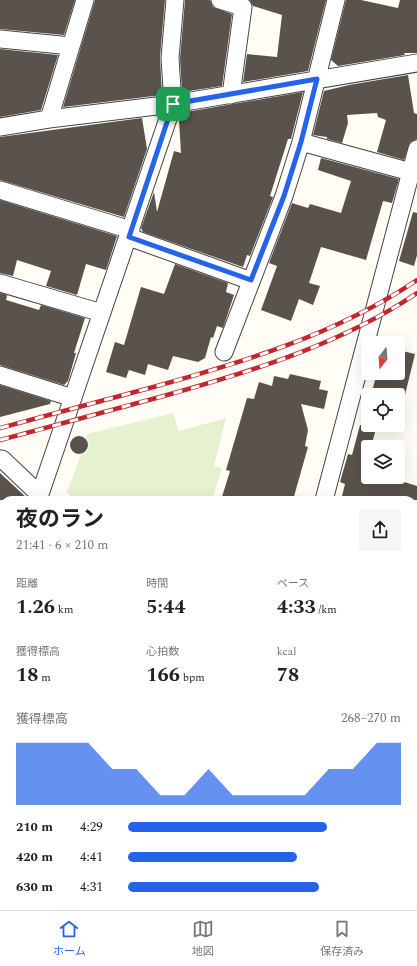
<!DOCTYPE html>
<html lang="ja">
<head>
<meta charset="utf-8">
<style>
	body { margin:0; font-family:Spectral,"Noto Sans JP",serif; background:#f6f6f6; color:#222; height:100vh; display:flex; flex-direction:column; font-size:15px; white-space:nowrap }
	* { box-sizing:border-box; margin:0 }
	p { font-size:13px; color:#767676 }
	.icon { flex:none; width:22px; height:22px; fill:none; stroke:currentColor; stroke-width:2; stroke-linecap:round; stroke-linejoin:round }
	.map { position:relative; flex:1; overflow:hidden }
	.side { position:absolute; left:0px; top:496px; width:417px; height:414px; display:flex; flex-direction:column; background:#fff; border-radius:12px 12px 0 0; box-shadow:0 4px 16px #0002 }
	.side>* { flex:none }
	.needle { width:26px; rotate:197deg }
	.buttons { position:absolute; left:361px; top:336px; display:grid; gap:8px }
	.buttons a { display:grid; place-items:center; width:44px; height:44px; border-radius:4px; background:#fff; box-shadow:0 4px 16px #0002; font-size:20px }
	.pin { position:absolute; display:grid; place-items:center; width:34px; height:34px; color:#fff; margin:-17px; border-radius:8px; box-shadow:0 2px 6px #0006 }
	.round { display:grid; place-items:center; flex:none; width:42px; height:42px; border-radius:4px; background:#f6f6f6 }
	.head { display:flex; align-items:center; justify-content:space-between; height:68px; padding:0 16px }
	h1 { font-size:22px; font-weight:700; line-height:30px }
	.figures { display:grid; grid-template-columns:repeat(3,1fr); gap:6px; height:68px; padding:4px 16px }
	.figures div { display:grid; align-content:center }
	.figures b { font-size:20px; font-weight:700 }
	.figures small { font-size:11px; font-weight:400 }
	.figures p { font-size:11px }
	.chart { height:112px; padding:8px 16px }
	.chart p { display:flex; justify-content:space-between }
	.chart svg { width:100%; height:72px; margin-top:4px; fill:#2563eb; opacity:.7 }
	ul { padding:0 16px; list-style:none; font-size:13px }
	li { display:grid; grid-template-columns:64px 48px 1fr; align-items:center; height:30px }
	li i { height:10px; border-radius:5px; background:#2563eb }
	.dock { display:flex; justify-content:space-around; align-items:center; height:56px; border-top:1px solid #e0e0e0; background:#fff; font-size:11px; color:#767676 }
	.dock a { display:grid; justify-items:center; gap:2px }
	.dock .current { color:#2563eb }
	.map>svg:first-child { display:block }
</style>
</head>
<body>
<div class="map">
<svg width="417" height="910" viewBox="0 0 417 910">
	<rect width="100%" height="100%" fill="#fffdf5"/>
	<!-- pitch -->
	<path fill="#e6f2cf" d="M 173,413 L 179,431 L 226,418 L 214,466 L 222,468 L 212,500 L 75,500 L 67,492 L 81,454 L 87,452 L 89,444 L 86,438 L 87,434 Z"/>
	<!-- building -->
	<path fill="#5a524d" d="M 0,0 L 75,0 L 64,35 L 0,29 Z
		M 95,0 L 165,0 L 160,57 L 162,95 L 63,107 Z
		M 185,0 L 210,0 L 213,7 L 232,14 L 222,86 L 182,92 L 180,58 Z
		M 250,0 L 326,0 L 308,71 L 243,82 L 247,54 L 277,57 L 282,15 L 253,6 Z
		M 346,0 L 361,0 L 398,8 L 400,0 L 417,0 L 417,53 L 404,53 L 405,55 L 338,66 L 331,60 Z
		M 0,49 L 58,55 L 41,110 L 0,117 Z
		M 408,75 L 414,113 L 417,114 L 417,139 L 410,142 L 404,160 L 377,152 L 386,120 L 378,117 L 377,113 L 347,115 L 348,123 L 342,143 L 327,139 L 327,137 L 313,135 L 324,91 L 349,85 Z
		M 303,92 L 291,139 L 288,139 L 270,196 L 273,197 L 250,256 L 247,255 L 243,267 L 143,232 L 141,228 L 154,192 L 157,212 L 174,151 L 181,153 L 179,120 L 186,112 Z
		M 142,118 L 147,149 L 124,217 L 0,180 L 0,137 Z
		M 321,158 L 399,179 L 392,203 L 383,201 L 366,260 L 321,247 L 309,283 L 320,286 L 313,305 L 299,299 L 291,321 L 261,310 L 277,266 L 269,263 L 292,203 L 308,208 L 310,204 L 341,213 L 351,181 L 318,170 Z
		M 0,200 L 117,236 L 106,270 L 86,264 L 77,295 L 46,286 L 51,271 L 17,260 L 13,276 L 0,273 Z
		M 413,212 L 417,213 L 417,255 L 414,266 L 399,261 Z
		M 175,264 L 228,283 L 226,292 L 234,295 L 223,328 L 217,326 L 213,338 L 211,337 L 205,358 L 198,362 L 173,356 L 168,370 L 148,364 L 145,375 L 129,370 L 126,378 L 106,372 L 115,342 L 124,345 L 141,287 L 164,294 Z
		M 0,293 L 7,295 L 6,300 L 39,310 L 41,305 L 85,318 L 74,353 L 76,353 L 68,381 L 64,385 L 0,365 Z
		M 398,350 L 415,354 L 404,399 L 398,398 L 398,395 L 371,395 L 377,373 L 398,373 Z
		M 290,374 L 321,381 L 319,389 L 328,391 L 324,409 L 301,404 L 308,430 L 305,446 L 308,447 L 293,500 L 221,500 L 230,471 L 226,470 L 247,398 L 254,399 L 259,382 L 272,386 L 274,376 L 288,379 Z
		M 0,385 L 51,401 L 50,404 L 0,417 Z
		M 360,425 L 377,425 L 371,447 L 368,447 L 368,456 L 365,468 L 368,469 L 368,477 L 399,477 L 398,480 L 417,486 L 417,500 L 341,500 L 345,484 L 340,482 L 348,454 L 352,455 Z
		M70 445a9 9 0 1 1 18 0a9 9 0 1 1-18 0Z
		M 0,473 L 28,499 L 28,500 L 0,500 Z"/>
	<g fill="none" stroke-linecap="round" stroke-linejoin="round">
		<!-- lane casing -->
		<g stroke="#444" stroke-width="11">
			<path id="lane" d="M 413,663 L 417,656"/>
		</g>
		<!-- street casing -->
		<g stroke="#444" stroke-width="19">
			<path id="street" d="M 220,0 L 243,7 L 231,95
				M 0,39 L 71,46
				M 49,119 L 85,0
				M 0,127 L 49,119 L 173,104 L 417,63
				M 301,142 L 411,172
				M 0,190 L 131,230
				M 129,237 L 251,281
				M 0,283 L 102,313
				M 224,352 L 284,196 L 301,142 L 336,0
				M 0,375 L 73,398
				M 0,459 L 2,459 L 40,495
				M 38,500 L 173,104 L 170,58 L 175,0
				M 324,500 L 417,149
				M 0,617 L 4,605
				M 413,731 L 417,722
				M 86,910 L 87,906
				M 196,910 L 198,906
				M 333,910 L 335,906"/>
		</g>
		<!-- lane -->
		<use href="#lane" stroke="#fff" stroke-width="9"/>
		<!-- street -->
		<use href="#street" stroke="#fff" stroke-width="17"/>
		<!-- rail casing -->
		<g stroke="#c4262e" stroke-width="4.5">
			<path id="rail" d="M 0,428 C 49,415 97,402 146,389 C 240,363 336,335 417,280
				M 0,440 C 54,426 107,411 160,397 C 247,373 342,344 417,293
				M 413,558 L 417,551
				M 413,575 L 417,567
				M 222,910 L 224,906
				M 232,910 L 235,906"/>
		</g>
		<!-- rail -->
		<use href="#rail" stroke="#fff" stroke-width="3" stroke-dasharray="9" stroke-linecap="butt"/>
	</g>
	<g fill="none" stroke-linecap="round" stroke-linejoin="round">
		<!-- route casing -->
		<g stroke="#fff" stroke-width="8">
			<path id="route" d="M 317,79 L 301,142 L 284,196 L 251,280 L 129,237 L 173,104 Z"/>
		</g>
		<!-- route -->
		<use href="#route" stroke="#2563eb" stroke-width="5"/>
	</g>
</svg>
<div class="buttons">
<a><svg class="needle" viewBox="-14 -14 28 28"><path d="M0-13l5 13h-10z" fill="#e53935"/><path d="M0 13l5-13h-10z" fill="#767676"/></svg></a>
<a><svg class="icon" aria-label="locate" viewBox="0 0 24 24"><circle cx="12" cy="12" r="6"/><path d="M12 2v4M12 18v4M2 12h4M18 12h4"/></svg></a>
<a><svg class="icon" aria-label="layers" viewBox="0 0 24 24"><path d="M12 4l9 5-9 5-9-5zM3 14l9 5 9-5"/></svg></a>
</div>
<div class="pin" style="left:173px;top:104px;background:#1e9e55"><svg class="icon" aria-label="arrive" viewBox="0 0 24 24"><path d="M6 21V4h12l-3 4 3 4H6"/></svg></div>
<section class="side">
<div class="head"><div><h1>夜のラン</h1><p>21:41 · 6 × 210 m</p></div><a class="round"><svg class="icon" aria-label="share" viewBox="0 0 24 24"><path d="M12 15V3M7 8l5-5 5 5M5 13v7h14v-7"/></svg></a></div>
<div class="figures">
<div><p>距離</p><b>1.26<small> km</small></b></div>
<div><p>時間</p><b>5:44</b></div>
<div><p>ペース</p><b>4:33<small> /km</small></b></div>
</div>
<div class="figures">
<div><p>獲得標高</p><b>18<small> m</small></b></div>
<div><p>心拍数</p><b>166<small> bpm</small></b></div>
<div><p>kcal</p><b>78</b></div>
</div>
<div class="chart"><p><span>獲得標高</span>268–270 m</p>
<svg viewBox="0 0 160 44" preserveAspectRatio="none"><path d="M0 44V6L10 6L20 6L30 6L40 22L50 22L60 38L70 38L80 22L90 38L100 38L110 38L120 38L130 22L140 22L150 6L160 6V44z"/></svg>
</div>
<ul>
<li><b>210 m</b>4:29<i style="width:73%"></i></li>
<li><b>420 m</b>4:41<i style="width:62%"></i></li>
<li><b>630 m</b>4:31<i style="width:70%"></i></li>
</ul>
</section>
</div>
<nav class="dock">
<a class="current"><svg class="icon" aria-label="home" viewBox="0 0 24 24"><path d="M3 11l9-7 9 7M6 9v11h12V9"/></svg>ホーム</a>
<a><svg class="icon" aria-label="map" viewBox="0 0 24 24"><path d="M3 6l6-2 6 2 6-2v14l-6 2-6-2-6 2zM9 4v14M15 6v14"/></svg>地図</a>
<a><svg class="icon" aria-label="saved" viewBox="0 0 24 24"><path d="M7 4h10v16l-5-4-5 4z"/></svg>保存済み</a>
</nav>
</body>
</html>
